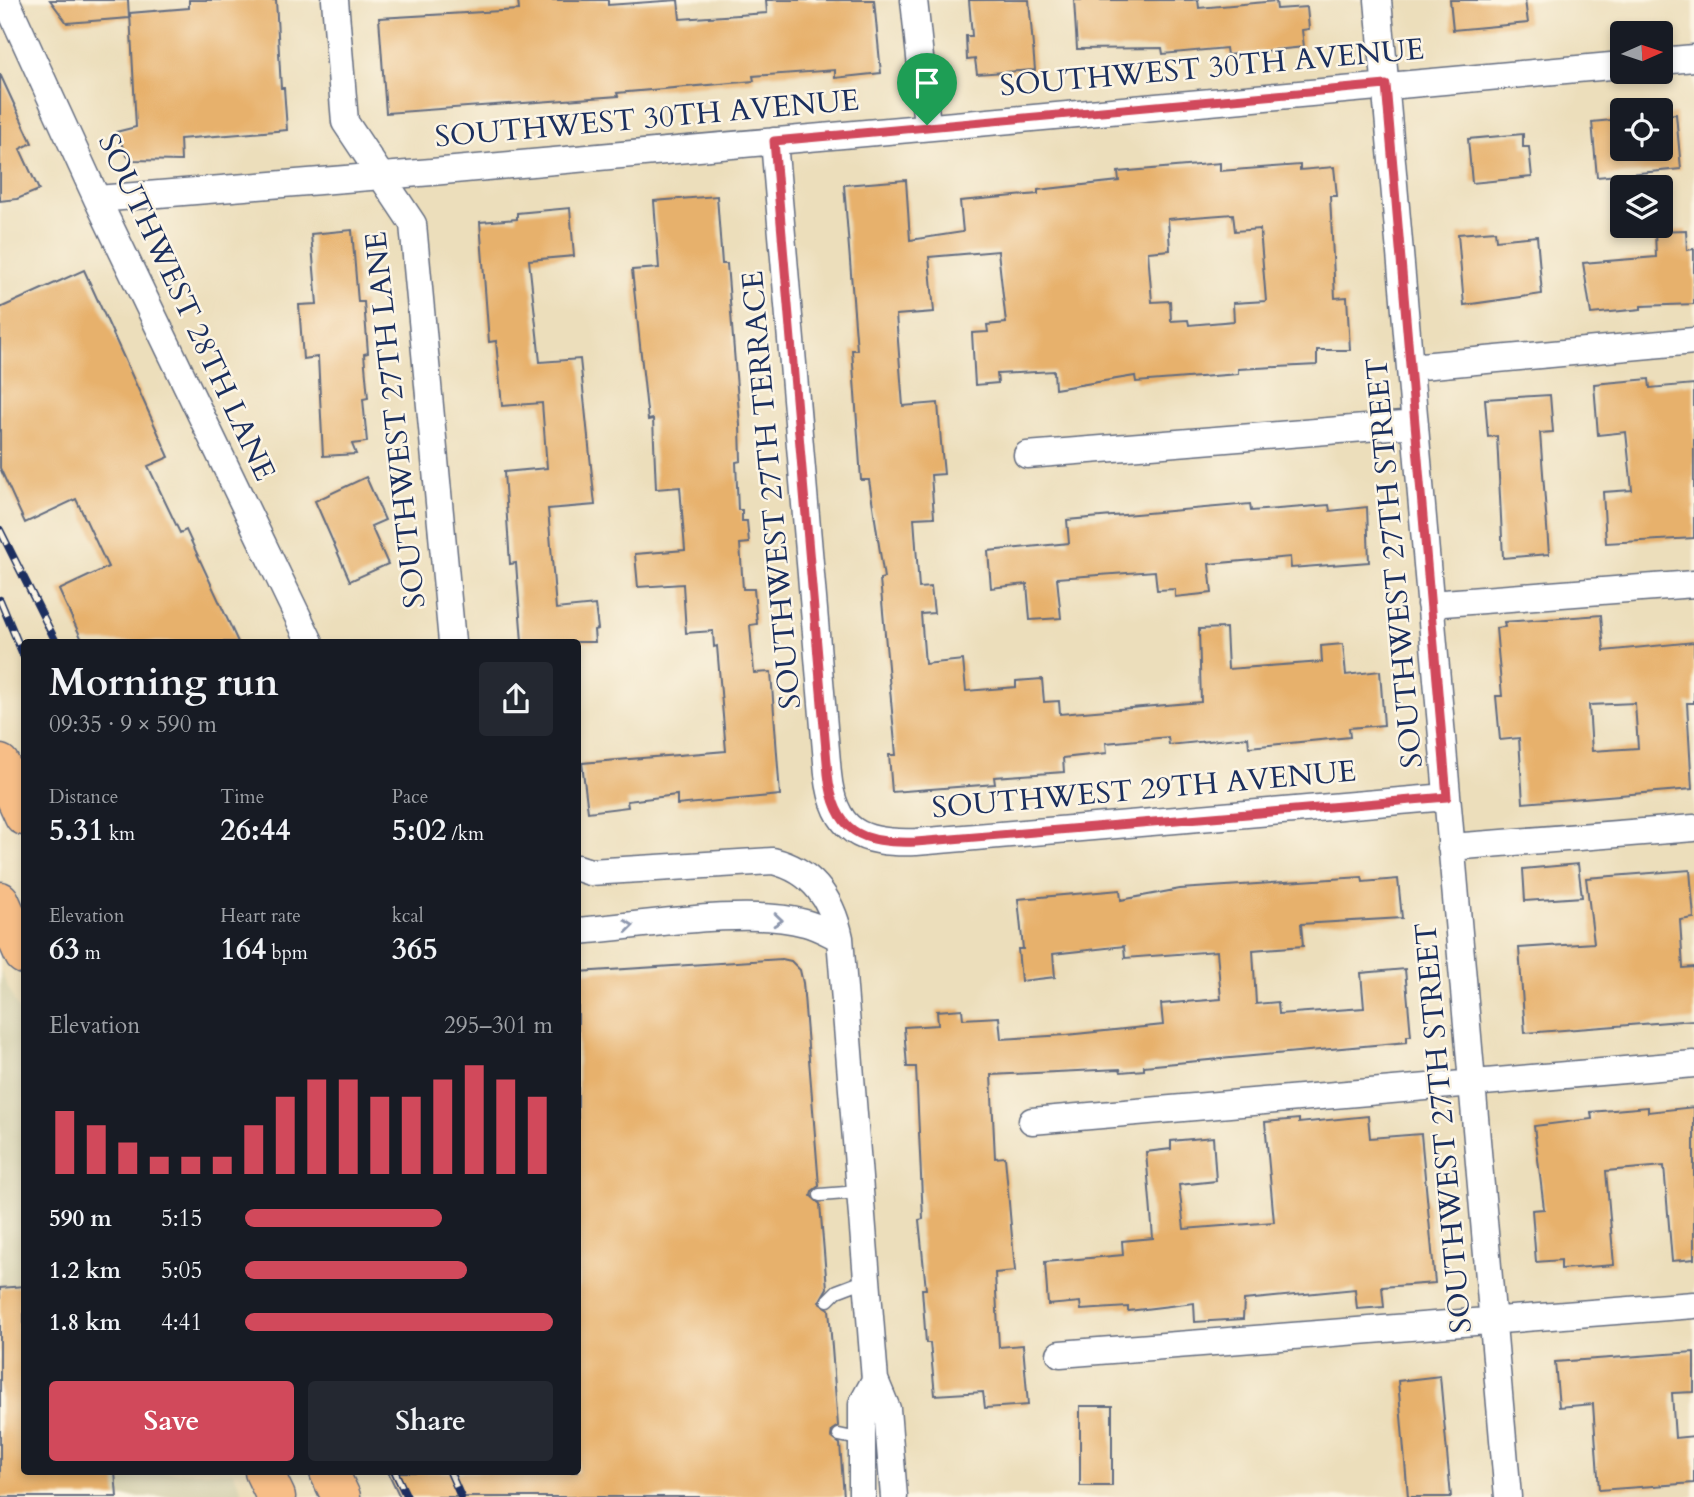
<!DOCTYPE html>
<html lang="en">
<head>
<meta charset="utf-8">
<style>
	body { margin:0; font-family:Cardo,serif; background:#242831; color:#f1f3f6; height:100vh; display:flex; flex-direction:column; font-size:26px; white-space:nowrap }
	* { box-sizing:border-box; margin:0 }
	p { font-size:23px; color:#9ea1a6 }
	.icon { flex:none; width:38px; height:38px; fill:none; stroke:currentColor; stroke-width:2; stroke-linecap:round; stroke-linejoin:round }
	.map { position:relative; flex:1; overflow:hidden }
	.side { position:absolute; left:21px; top:639px; width:560px; height:836px; display:flex; flex-direction:column; background:#171b24; border-radius:7px; box-shadow:0 4px 10px #0003 }
	.side>* { flex:none }
	.needle { width:46px; rotate:87deg }
	.controls { position:absolute; left:1610px; top:21px; display:grid; gap:14px }
	.controls a { display:grid; place-items:center; width:63px; height:63px; border-radius:7px; background:#171b24; box-shadow:0 4px 10px #0003; font-size:35px }
	.pin { position:absolute; display:grid; place-items:center; width:60px; height:60px; color:#fff; margin:-72px -30px; border-radius:50% 50% 50% 0; rotate:-45deg; box-shadow:0 0 7px #0007 }
	.pin .icon { rotate:45deg }
	.round { display:grid; place-items:center; flex:none; width:74px; height:74px; border-radius:7px; background:#242831 }
	.headline { display:flex; align-items:center; justify-content:space-between; height:119px; padding:0 28px }
	h1 { font-size:38px; font-weight:700; line-height:52px }
	.metrics { display:grid; grid-template-columns:repeat(3,1fr); gap:10px; height:119px; padding:7px 28px }
	.metrics div { display:grid; align-content:center }
	.metrics b { font-size:30px; font-weight:700 }
	.metrics small { font-size:19px; font-weight:400 }
	.metrics p { font-size:19px }
	.chart { height:196px; padding:14px 28px }
	.chart p { display:flex; justify-content:space-between }
	.chart svg { width:100%; height:126px; margin-top:7px; stroke:#d1495b; stroke-width:6 }
	.cta { display:flex; gap:14px; margin-top:auto; padding:14px 28px }
	.cta a { flex:1; height:80px; border-radius:7px; background:#d1495b; color:#fff; font-size:28px; font-weight:700; line-height:80px; text-align:center }
	.cta a+a { background:#242831; color:#f1f3f6 }
	ul { padding:0 28px; list-style:none; font-size:23px }
	li { display:grid; grid-template-columns:112px 84px 1fr; align-items:center; height:52px }
	li i { height:18px; border-radius:9px; background:#d1495b }
	.map>svg:first-child { display:block }
</style>
</head>
<body>
<div class="map">
<svg width="1694" height="1497" viewBox="0 0 1694 1497">
	<rect width="100%" height="100%" fill="#fcf5e5"/>
	<filter id="ink" filterUnits="userSpaceOnUse"><feTurbulence type="fractalNoise" baseFrequency=".0143" numOctaves="2"/><feDisplacementMap in="SourceGraphic" scale="14" xChannelSelector="R" yChannelSelector="G"/><feConvolveMatrix kernelMatrix="1 2 1 2 8 2 1 2 1" color-interpolation-filters="sRGB"/></filter>
	<filter id="wash" filterUnits="userSpaceOnUse"><feTurbulence type="fractalNoise" baseFrequency=".00686" numOctaves="4" result="noise"/><feDisplacementMap in="SourceGraphic" scale="28" xChannelSelector="R" yChannelSelector="G"/><feGaussianBlur stdDeviation="1.57" result="paint"/><feColorMatrix in="noise" values="0 0 0 0 0 0 0 0 0 0 0 0 0 0 0 0 0 1.4 0 .05"/><feComposite in="paint" operator="in"/></filter>
	<g filter="url(#wash)">
		<rect width="100%" height="100%" fill="#ecdebb"/>
		<!-- built -->
		<path fill="#dad5b6" d="M 0,970 L 24,1022 L 24,1472 L 233,1472 L 245,1497 L 0,1497 Z"/>
		<g id="blocks">
			<!-- building -->
			<path fill="#e7b16c" fill-rule="evenodd" d="M 50,0 L 128,0 L 129,18 L 67,23 Z
				M 189,0 L 276,0 L 281,88 L 284,88 L 287,130 L 180,139 L 181,161 L 133,160 L 127,156 L 116,132 L 136,127 L 130,13 L 189,8 Z
				M 518,0 L 608,0 L 608,5 L 678,0 L 680,19 L 767,13 L 766,0 L 874,0 L 881,73 L 835,78 L 835,70 L 753,76 L 754,81 L 617,93 L 618,96 L 386,113 L 379,18 L 519,10 Z
				M 969,0 L 1029,0 L 1035,70 L 977,74 L 975,59 L 967,60 L 966,36 L 972,36 Z
				M 1074,0 L 1198,0 L 1199,8 L 1276,1 L 1277,9 L 1307,7 L 1309,29 L 1302,30 L 1304,47 L 1227,55 L 1226,48 L 1163,54 L 1162,48 L 1077,49 Z
				M 1450,0 L 1525,0 L 1528,23 L 1453,30 Z
				M 0,74 L 32,143 L 20,149 L 39,190 L 17,199 L 0,201 Z
				M 1676,114 L 1681,169 L 1597,177 L 1592,122 L 1622,119 L 1622,149 L 1661,149 L 1661,115 Z
				M 1523,134 L 1523,147 L 1529,147 L 1532,177 L 1472,183 L 1468,139 Z
				M 1220,163 L 1220,171 L 1300,165 L 1300,170 L 1334,167 L 1337,196 L 1330,196 L 1335,298 L 1347,297 L 1350,350 L 1317,350 L 1317,365 L 1238,369 L 1238,374 L 1136,382 L 1135,376 L 1055,389 L 1054,371 L 997,374 L 998,383 L 975,385 L 972,333 L 988,332 L 987,325 L 1006,323 L 998,251 L 929,257 L 934,312 L 896,315 L 903,406 L 938,403 L 941,443 L 944,474 L 931,475 L 934,517 L 914,518 L 919,588 L 931,587 L 934,613 L 921,614 L 925,664 L 963,660 L 966,691 L 1016,687 L 1016,681 L 1042,679 L 1044,702 L 1059,701 L 1060,714 L 1201,702 L 1199,629 L 1226,628 L 1228,669 L 1322,662 L 1321,646 L 1343,644 L 1346,675 L 1380,671 L 1384,725 L 1349,728 L 1350,737 L 1249,747 L 1248,737 L 1169,745 L 1168,737 L 1106,743 L 1107,753 L 1063,758 L 1064,772 L 994,777 L 995,784 L 892,792 L 889,755 L 896,755 L 880,579 L 884,578 L 869,480 L 861,480 L 852,350 L 857,350 L 844,185 L 906,180 L 910,240 L 963,232 L 960,201 L 1038,194 L 1038,190 L 1119,181 L 1118,172 ZM 1233,214 L 1235,231 L 1260,229 L 1266,301 L 1233,303 L 1234,321 L 1189,325 L 1188,320 L 1171,321 L 1170,301 L 1152,302 L 1148,252 L 1170,250 L 1168,219 Z
				M 717,196 L 722,264 L 727,264 L 740,425 L 741,461 L 736,462 L 738,510 L 742,510 L 742,521 L 747,521 L 749,543 L 740,544 L 743,589 L 754,589 L 757,624 L 750,625 L 754,673 L 771,672 L 780,795 L 677,805 L 677,795 L 627,801 L 628,807 L 588,812 L 582,763 L 726,751 L 717,646 L 714,647 L 713,631 L 686,633 L 683,584 L 638,587 L 635,554 L 685,550 L 680,487 L 656,489 L 653,419 L 648,420 L 632,270 L 659,268 L 654,201 Z
				M 570,208 L 574,256 L 529,260 L 540,362 L 580,359 L 595,505 L 548,509 L 556,609 L 595,605 L 598,629 L 594,630 L 595,642 L 522,642 L 516,563 L 510,564 L 504,472 L 547,468 L 542,403 L 502,406 L 496,341 L 489,342 L 480,222 L 517,219 L 517,213 Z
				M 352,230 L 358,302 L 364,302 L 368,353 L 364,354 L 368,398 L 363,399 L 367,442 L 352,444 L 356,454 L 323,456 L 318,357 L 303,359 L 299,305 L 317,304 L 311,234 Z
				M 1686,230 L 1687,250 L 1694,249 L 1694,304 L 1641,306 L 1641,309 L 1591,314 L 1583,263 L 1656,257 L 1655,231 Z
				M 1495,231 L 1496,240 L 1537,236 L 1542,294 L 1464,305 L 1458,234 Z
				M 84,270 L 169,457 L 148,466 L 180,533 L 186,530 L 238,642 L 83,642 L 59,590 L 108,567 L 76,499 L 25,523 L 0,468 L 0,308 Z
				M 1649,379 L 1650,388 L 1694,384 L 1694,538 L 1606,543 L 1603,492 L 1632,490 L 1626,432 L 1598,435 L 1594,384 Z
				M 1550,395 L 1553,432 L 1540,433 L 1549,554 L 1503,558 L 1497,436 L 1488,437 L 1485,399 Z
				M 366,477 L 385,520 L 371,526 L 388,564 L 350,581 L 315,501 Z
				M 1250,504 L 1251,511 L 1329,505 L 1330,511 L 1367,507 L 1369,562 L 1291,568 L 1290,557 L 1209,564 L 1212,593 L 1175,597 L 1175,589 L 1157,590 L 1155,571 L 1057,578 L 1061,618 L 1030,620 L 1027,584 L 991,588 L 988,551 L 1069,543 L 1067,520 Z
				M 1601,615 L 1604,651 L 1694,642 L 1694,703 L 1687,703 L 1692,789 L 1523,803 L 1519,738 L 1500,740 L 1496,696 L 1502,696 L 1496,628 L 1505,627 L 1504,622 ZM 1635,703 L 1638,748 L 1592,751 L 1589,705 Z
				M 1578,864 L 1582,897 L 1525,901 L 1523,869 Z
				M 1690,870 L 1694,918 L 1680,920 L 1683,968 L 1694,967 L 1694,1020 L 1525,1033 L 1519,948 L 1594,943 L 1586,878 Z
				M 1362,877 L 1363,882 L 1398,879 L 1402,918 L 1301,924 L 1303,946 L 1253,950 L 1256,1004 L 1278,1002 L 1279,1014 L 1364,1008 L 1361,973 L 1405,969 L 1411,1036 L 1407,1036 L 1407,1042 L 1144,1066 L 1144,1070 L 1121,1072 L 1120,1069 L 991,1075 L 995,1158 L 1005,1157 L 1015,1271 L 995,1273 L 999,1347 L 1023,1345 L 1028,1405 L 985,1408 L 983,1392 L 935,1395 L 930,1343 L 926,1343 L 922,1289 L 926,1289 L 919,1220 L 923,1219 L 916,1067 L 907,1067 L 904,1027 L 938,1025 L 937,1011 L 962,1009 L 963,1019 L 999,1017 L 1001,1039 L 1066,1035 L 1163,1025 L 1161,1004 L 1221,999 L 1217,951 L 1125,958 L 1124,946 L 1053,954 L 1055,977 L 1021,981 L 1018,949 L 1023,949 L 1018,899 L 1120,890 L 1121,900 L 1180,889 Z
				M 782,959 L 791,961 L 800,970 L 803,983 L 819,1186 L 812,1191 L 811,1196 L 820,1204 L 827,1288 L 819,1302 L 829,1309 L 838,1426 L 832,1430 L 831,1437 L 840,1444 L 844,1497 L 400,1497 L 388,1472 L 578,1472 L 578,972 Z
				M 1648,1107 L 1648,1112 L 1694,1107 L 1694,1259 L 1672,1261 L 1664,1166 L 1606,1171 L 1614,1265 L 1561,1269 L 1561,1260 L 1536,1262 L 1532,1210 L 1544,1209 L 1534,1126 L 1592,1119 L 1591,1112 Z
				M 1368,1116 L 1370,1138 L 1421,1134 L 1435,1283 L 1382,1287 L 1384,1307 L 1357,1309 L 1355,1289 L 1244,1300 L 1243,1319 L 1195,1322 L 1194,1303 L 1128,1311 L 1128,1307 L 1081,1310 L 1080,1302 L 1048,1305 L 1045,1262 L 1123,1255 L 1122,1241 L 1153,1238 L 1146,1152 L 1171,1149 L 1171,1141 L 1213,1137 L 1216,1181 L 1179,1185 L 1184,1229 L 1274,1222 L 1265,1122 L 1299,1119 L 1299,1123 Z
				M 24,1286 L 24,1472 L 115,1472 L 117,1497 L 0,1497 L 0,1288 Z
				M 1694,1352 L 1694,1392 L 1672,1393 L 1675,1438 L 1694,1436 L 1694,1483 L 1599,1490 L 1593,1404 L 1559,1407 L 1555,1362 Z
				M 1440,1376 L 1451,1497 L 1408,1497 L 1398,1381 Z
				M 1080,1406 L 1112,1406 L 1112,1486 L 1080,1486 Z"/>
		</g>
	</g>
	<g filter="url(#ink)">
		<use href="#blocks" fill-opacity="0" stroke="#646c7f" stroke-width="2"/>
		<g fill="none" stroke-linecap="round" stroke-linejoin="round">
			<!-- lane casing -->
			<g stroke="#646c7f" stroke-width="15">
				<path id="lane" d="M 820,1195 L 859,1192
					M 828,1300 L 837,1291 L 866,1280
					M 839,1435 L 863,1440"/>
			</g>
			<!-- street casing -->
			<g stroke="#646c7f" stroke-width="29">
				<path id="street" d="M 6,0 L 97,199 L 310,642
					M 335,0 L 345,122 L 413,224 L 452,642
					M 914,0 L 927,125
					M 1378,0 L 1508,1497
					M 1661,61 L 1694,58
					M 774,141 L 828,774 C 834,832 861,844 916,842 L 1447,797
					M 97,199 L 432,172 L 1622,65
					M 1410,367 L 1694,341
					M 1027,455 L 1415,424
					M 1430,604 L 1694,584
					M 1451,847 L 1694,828
					M 578,868 L 590,872 L 773,861 C 813,871 832,899 840,938 L 875,1380 L 887,1409 L 894,1497
					M 578,931 C 639,926 748,907 805,923 C 817,926 829,933 840,938
					M 1032,1121 L 1694,1064
					M 1060,1354 L 1694,1305
					M 862,1497 L 862,1404 L 875,1380"/>
			</g>
			<!-- highway casing -->
			<g stroke="#646c7f" stroke-width="41">
				<path id="highway" d="M 0,764 L 24,816
					M 0,901 L 24,955
					M 264,1472 L 276,1497
					M 329,1472 L 341,1497"/>
			</g>
			<!-- lane -->
			<use href="#lane" stroke="#fff" stroke-width="12"/>
			<!-- street -->
			<use href="#street" stroke="#fff" stroke-width="26"/>
			<!-- highway -->
			<use href="#highway" stroke="#f7be87" stroke-width="38"/>
			<!-- rail casing -->
			<g stroke="#1b2f5e" stroke-width="8">
				<path id="rail" d="M 0,530 L 56,642
					M 0,600 L 24,657
					M 395,1472 L 407,1497
					M 450,1472 L 461,1497"/>
			</g>
			<!-- rail -->
			<use href="#rail" stroke="#fcf5e5" stroke-width="5" stroke-dasharray="16" stroke-linecap="butt"/>
		</g>
		<!-- one-way arrows -->
		<defs><path id="oneway-chevron" d="M-2-3.5L2.5 0L-2 3.5" fill="none" stroke-width="1.6" stroke-linecap="round" stroke-linejoin="round" transform="scale(1.75)"/></defs>
		<g stroke="#8d97ae">
			<use href="#oneway-chevron" transform="translate(778 920) rotate(5)"/>
			<use href="#oneway-chevron" transform="translate(629 926) rotate(-6)"/>
		</g>
	</g>
	<g fill="none" stroke-linecap="round" stroke-linejoin="round" filter="url(#ink)">
		<!-- route casing -->
		<g stroke="#fff" stroke-width="14">
			<path id="route" d="M 1386,85 L 1447,797 L 916,842 C 861,844 834,832 828,774 L 774,141 Z"/>
		</g>
		<!-- route -->
		<use href="#route" stroke="#d1495b" stroke-width="9"/>
	</g>
	<g text-anchor="middle" stroke-width="5" stroke-linejoin="round" paint-order="stroke">
		<!-- street labels -->
		<g font-size="30" fill="#1b2f5e" stroke="#fcf5e5">
			<text transform="translate(1212 67) rotate(-5)" y="10">SOUTHWEST 30TH AVENUE</text>
			<text transform="translate(647 118) rotate(-5)" y="10">SOUTHWEST 30TH AVENUE</text>
			<text transform="translate(187 307) rotate(65)" y="10">SOUTHWEST 28TH LANE</text>
			<text transform="translate(395 420) rotate(-96)" y="10">SOUTHWEST 27TH LANE</text>
			<text transform="translate(771 490) rotate(-95)" y="10">SOUTHWEST 27TH TERRACE</text>
			<text transform="translate(1394 563) rotate(-95)" y="10">SOUTHWEST 27TH STREET</text>
			<text transform="translate(1144 789) rotate(-5)" y="10">SOUTHWEST 29TH AVENUE</text>
			<text transform="translate(1443 1128) rotate(-95)" y="10">SOUTHWEST 27TH STREET</text>
		</g>
	</g>
</svg>
<div class="controls">
<a><svg class="needle" viewBox="-14 -14 28 28"><path d="M0-13l5 13h-10z" fill="#e53935"/><path d="M0 13l5-13h-10z" fill="#9ea1a6"/></svg></a>
<a><svg class="icon" aria-label="locate" viewBox="0 0 24 24"><circle cx="12" cy="12" r="6"/><path d="M12 2v4M12 18v4M2 12h4M18 12h4"/></svg></a>
<a><svg class="icon" aria-label="layers" viewBox="0 0 24 24"><path d="M12 4l9 5-9 5-9-5zM3 14l9 5 9-5"/></svg></a>
</div>
<div class="pin" style="left:927px;top:125px;background:#1e9e55"><svg class="icon" aria-label="arrive" viewBox="0 0 24 24"><path d="M6 21V4h12l-3 4 3 4H6"/></svg></div>
<section class="side">
<div class="headline"><div><h1>Morning run</h1><p>09:35 · 9 × 590 m</p></div><a class="round"><svg class="icon" aria-label="share" viewBox="0 0 24 24"><path d="M12 15V3M7 8l5-5 5 5M5 13v7h14v-7"/></svg></a></div>
<div class="metrics">
<div><p>Distance</p><b>5.31<small> km</small></b></div>
<div><p>Time</p><b>26:44</b></div>
<div><p>Pace</p><b>5:02<small> /km</small></b></div>
</div>
<div class="metrics">
<div><p>Elevation</p><b>63<small> m</small></b></div>
<div><p>Heart rate</p><b>164<small> bpm</small></b></div>
<div><p>kcal</p><b>365</b></div>
</div>
<div class="chart"><p><span>Elevation</span>295–301 m</p>
<svg viewBox="0 0 160 44" preserveAspectRatio="none"><path d="M5 44V22M15 44V27M25 44V33M35 44V38M45 44V38M55 44V38M65 44V27M75 44V17M85 44V11M95 44V11M105 44V17M115 44V17M125 44V11M135 44V6M145 44V11M155 44V17"/></svg>
</div>
<ul>
<li><b>590 m</b>5:15<i style="width:64%"></i></li>
<li><b>1.2 km</b>5:05<i style="width:72%"></i></li>
<li><b>1.8 km</b>4:41<i style="width:100%"></i></li>
</ul>
<div class="cta"><a>Save</a><a>Share</a></div>
</section>
</div>
</body>
</html>
